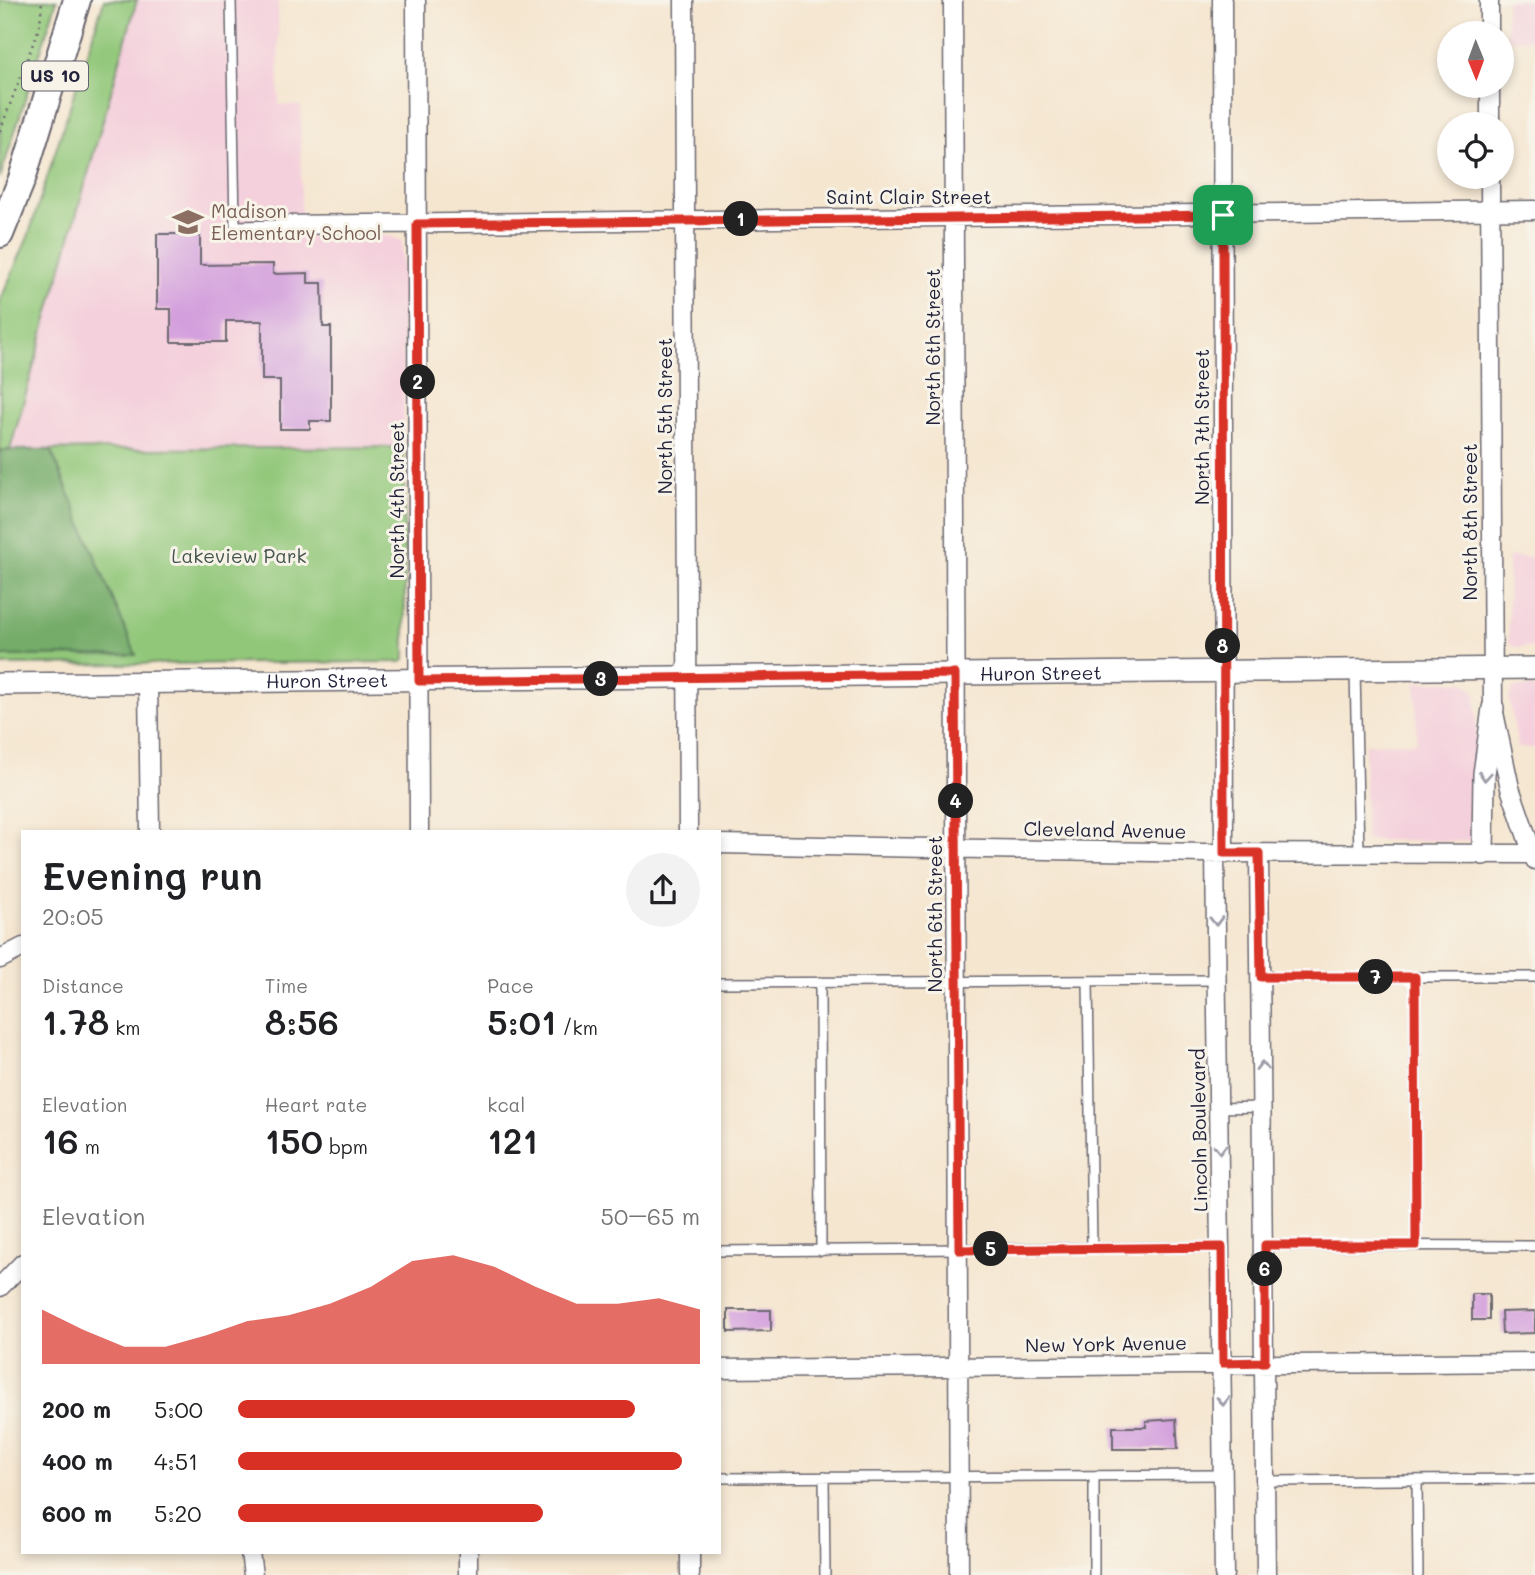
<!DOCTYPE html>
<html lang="en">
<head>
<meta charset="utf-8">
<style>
	body { margin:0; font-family:Mali,sans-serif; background:#f2f2f2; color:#202124; height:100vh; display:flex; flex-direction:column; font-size:26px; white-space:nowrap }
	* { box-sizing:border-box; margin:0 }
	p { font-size:23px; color:#757577 }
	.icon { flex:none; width:38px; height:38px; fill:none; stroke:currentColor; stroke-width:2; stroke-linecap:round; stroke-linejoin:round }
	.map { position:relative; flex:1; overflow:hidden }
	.sheet { position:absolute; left:21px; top:830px; width:700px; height:724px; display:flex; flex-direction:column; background:#fff; border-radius:0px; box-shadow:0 4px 10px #0003 }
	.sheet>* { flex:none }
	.needle { width:46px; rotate:179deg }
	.buttons { position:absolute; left:1437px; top:21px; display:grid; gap:14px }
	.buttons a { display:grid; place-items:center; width:77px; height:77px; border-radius:50%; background:#fff; box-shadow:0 4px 10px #0003; font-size:35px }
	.pin { position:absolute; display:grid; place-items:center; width:60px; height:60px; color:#fff; margin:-30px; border-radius:14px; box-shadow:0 4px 10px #0006 }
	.km { position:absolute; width:35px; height:35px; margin:-18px; border-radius:50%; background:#222; color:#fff; font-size:19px; line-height:35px; text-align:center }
	.round { display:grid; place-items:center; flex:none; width:74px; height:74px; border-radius:37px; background:#f2f2f2 }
	.summary { display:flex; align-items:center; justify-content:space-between; height:119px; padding:0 21px }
	h1 { font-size:38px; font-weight:600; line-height:52px }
	.stats { display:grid; grid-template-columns:repeat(3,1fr); gap:10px; height:119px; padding:7px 21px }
	.stats div { display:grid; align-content:center }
	.stats b { font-size:35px; font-weight:600 }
	.stats small { font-size:19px; font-weight:400 }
	.stats p { font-size:19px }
	.chart { height:196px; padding:14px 21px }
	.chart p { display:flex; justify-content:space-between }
	.chart svg { width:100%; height:126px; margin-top:7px; fill:#d93025; opacity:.7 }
	ul { padding:0 21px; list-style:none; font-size:23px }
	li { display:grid; grid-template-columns:112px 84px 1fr; align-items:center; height:52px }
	li i { height:18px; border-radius:9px; background:#d93025 }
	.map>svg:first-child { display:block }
</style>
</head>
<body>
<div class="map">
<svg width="1535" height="1575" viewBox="0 0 1535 1575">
	<rect width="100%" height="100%" fill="#f7f3e8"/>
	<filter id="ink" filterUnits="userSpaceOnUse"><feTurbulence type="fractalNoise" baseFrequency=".0143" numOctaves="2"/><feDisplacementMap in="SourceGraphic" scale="14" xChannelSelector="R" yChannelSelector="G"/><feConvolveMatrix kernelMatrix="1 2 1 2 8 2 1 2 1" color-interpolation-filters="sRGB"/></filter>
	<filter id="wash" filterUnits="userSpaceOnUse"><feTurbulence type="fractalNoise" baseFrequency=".00686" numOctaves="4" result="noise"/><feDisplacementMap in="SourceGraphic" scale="28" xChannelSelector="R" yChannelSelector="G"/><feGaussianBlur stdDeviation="1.57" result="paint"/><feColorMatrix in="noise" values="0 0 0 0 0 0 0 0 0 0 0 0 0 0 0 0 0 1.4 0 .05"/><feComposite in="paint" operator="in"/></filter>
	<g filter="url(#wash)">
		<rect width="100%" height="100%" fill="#f5e6d0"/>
		<!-- built -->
		<path fill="#f4cfdc" d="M 137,0 L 278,0 L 279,105 L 301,106 L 301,237 L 389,236 L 402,241 L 404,447 L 10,450 Z
			M 1506,0 L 1535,0 L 1535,39 L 1506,39 Z
			M 1508,557 L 1535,557 L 1535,647 L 1516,647 L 1509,643 Z
			M 1416,682 L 1465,682 L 1476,693 L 1477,834 L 1472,841 L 1365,840 L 1365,744 L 1417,742 Z
			M 1514,687 L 1535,687 L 1535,748 L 1518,748 L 1509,697 Z"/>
		<!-- green -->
		<path fill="#91c779" stroke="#5a745a" stroke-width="2" d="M 0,0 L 57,0 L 0,178 Z
			M 104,0 L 137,0 L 10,450 L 404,447 L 405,659 L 402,662 L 0,665 L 0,301 L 28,237 Z"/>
		<!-- forest -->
		<path fill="#74ac69" stroke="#4b6752" stroke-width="2" d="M 0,450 L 51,450 L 136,655 L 0,656 Z"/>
		<g id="blocks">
			<!-- building -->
			<path fill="#d39fdd" d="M 157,234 L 200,234 L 200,265 L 273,264 L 273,274 L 308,273 L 308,283 L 322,283 L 323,327 L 331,327 L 331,421 L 310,421 L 310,429 L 280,429 L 280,380 L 262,380 L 262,321 L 226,321 L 226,342 L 171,342 L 171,309 L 157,309 Z
				M 1472,1294 L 1489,1294 L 1489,1320 L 1472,1320 Z
				M 728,1310 L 771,1310 L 771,1331 L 728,1332 Z
				M 1535,1311 L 1535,1333 L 1502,1334 L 1501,1312 Z
				M 1176,1419 L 1178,1449 L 1113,1449 L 1113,1427 L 1146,1427 L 1146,1421 Z"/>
		</g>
	</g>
	<g filter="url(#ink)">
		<use href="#blocks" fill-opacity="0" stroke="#6c676f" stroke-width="2"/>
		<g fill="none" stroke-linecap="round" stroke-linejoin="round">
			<!-- service casing -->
			<g stroke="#6c676f" stroke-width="12">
				<path id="service" d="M 231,0 L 235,226 L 283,225
					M 1355,670 L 1359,853
					M 1261,977 L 1535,977
					M 1415,977 L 1416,1245
					M 1088,981 L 1092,1248
					M 820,982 L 821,1251
					M 719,983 L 1217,980
					M 1219,1108 L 1263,1107
					M 1265,1245 L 1535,1246
					M 719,1251 L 1221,1247
					M 1094,1476 L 1094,1575
					M 824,1477 L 825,1575
					M 719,1478 L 1224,1475
					M 1417,1480 L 1418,1575
					M 1266,1481 L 1535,1479"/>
			</g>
			<!-- minor casing -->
			<g stroke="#6c676f" stroke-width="21">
				<path id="minor" d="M 416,0 L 419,831
					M 684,0 L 688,831
					M 953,0 L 959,1575
					M 1222,0 L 1224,853
					M 1489,0 L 1489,33
					M 1490,86 L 1490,124
					M 1490,177 L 1493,708 L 1510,788 L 1535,860
					M 283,225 L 1535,210
					M 148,683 L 150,831
					M 719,844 L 1204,853 L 1533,854
					M 1215,853 L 1224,1575
					M 1259,854 L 1266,1575
					M 0,959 L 23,947
					M 0,1287 L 23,1263
					M 719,1369 L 1535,1362
					M 250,1552 L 253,1575
					M 468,1552 L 468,1575
					M 690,1575 L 690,1552"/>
			</g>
			<!-- tertiary casing -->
			<g stroke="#6c676f" stroke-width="24">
				<g id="tertiary">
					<path id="s1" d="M 0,684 L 1535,668"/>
					<path d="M 1483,854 L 1484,774 L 1493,708"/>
				</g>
			</g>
			<!-- primary casing -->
			<g stroke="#6c676f" stroke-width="30">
				<path id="primary" d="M 0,234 L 22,179 L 77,0"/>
			</g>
			<!-- path -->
			<path stroke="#6c676f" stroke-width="2.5" stroke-dasharray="2 5" stroke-linecap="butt" d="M 0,131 L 40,25 L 42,0"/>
			<!-- service -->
			<use href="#service" stroke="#fff" stroke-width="9"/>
			<!-- minor -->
			<use href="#minor" stroke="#fff" stroke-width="18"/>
			<!-- tertiary -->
			<use href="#tertiary" stroke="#fff" stroke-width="21"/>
			<!-- primary -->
			<use href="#primary" stroke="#fff" stroke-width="26"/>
		</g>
		<!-- one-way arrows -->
		<defs><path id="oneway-chevron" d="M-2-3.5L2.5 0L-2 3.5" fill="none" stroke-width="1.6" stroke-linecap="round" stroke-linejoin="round" transform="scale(1.75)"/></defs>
		<g stroke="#9c9ca7">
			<use href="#oneway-chevron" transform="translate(1485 776) rotate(94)"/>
			<use href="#oneway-chevron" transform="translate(1216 921) rotate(89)"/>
			<use href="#oneway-chevron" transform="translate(1262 1066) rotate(-91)"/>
			<use href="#oneway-chevron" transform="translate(1220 1149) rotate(89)"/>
			<use href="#oneway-chevron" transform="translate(1223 1401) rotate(90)"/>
		</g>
	</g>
	<g fill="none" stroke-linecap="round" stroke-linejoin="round" filter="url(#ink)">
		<!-- route casing -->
		<g stroke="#fff" stroke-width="14">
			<path id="route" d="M 1223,215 L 1224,853 L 1259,853 L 1261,977 L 1415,977 L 1416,1245 L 1265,1245 L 1265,1362 L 1223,1363 L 1222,1247 L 959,1250 L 955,674 L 419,681 L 417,224 Z"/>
		</g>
		<!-- route -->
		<use href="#route" stroke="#d93025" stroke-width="9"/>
	</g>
	<!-- icons -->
	<defs>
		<g id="school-bare" transform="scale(2.415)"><path d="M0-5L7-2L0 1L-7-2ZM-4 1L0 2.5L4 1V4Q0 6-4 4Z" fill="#8d6e63" stroke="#f7f3e8" stroke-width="2.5" paint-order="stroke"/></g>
	</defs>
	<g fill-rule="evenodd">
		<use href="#school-bare" x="188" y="222"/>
	</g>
	<g text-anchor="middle" stroke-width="6" stroke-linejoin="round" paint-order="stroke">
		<!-- shield labels -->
		<rect fill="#f7f3e8" stroke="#62616f" stroke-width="2" x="22" y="61.5" width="66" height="29" rx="5"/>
		<g font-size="18" font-weight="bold" fill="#22223b">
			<text x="55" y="82">US 10</text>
		</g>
		<!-- street labels -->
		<g font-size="19" fill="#22223b" stroke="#f7f3e8">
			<text x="909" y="204">Saint Clair Street</text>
			<text transform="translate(933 347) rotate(-90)" y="7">North 6th Street</text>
			<text transform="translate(665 416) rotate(-90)" y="7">North 5th Street</text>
			<text transform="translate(1202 427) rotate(-90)" y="7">North 7th Street</text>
			<text transform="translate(397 500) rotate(-90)" y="7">North 4th Street</text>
			<text transform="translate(1470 522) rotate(-90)" y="7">North 8th Street</text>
			<text dy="7" stroke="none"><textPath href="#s1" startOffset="1041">Huron Street</textPath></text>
			<text dy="7" stroke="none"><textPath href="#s1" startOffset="327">Huron Street</textPath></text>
			<text transform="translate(1105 830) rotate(1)" y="7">Cleveland Avenue</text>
			<text transform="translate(935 914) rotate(-90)" y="7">North 6th Street</text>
			<text transform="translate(1199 1130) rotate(-91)" y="7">Lincoln Boulevard</text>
			<text transform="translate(1106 1344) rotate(-1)" y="7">New York Avenue</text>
		</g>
		<!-- education labels -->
		<g font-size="19" fill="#785e54" stroke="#f7f3e8" text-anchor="start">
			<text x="211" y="218">Madison<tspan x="211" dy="22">Elementary School</tspan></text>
		</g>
		<!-- park labels -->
		<g font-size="19" fill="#43544e" stroke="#f7f3e8">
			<text x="239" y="563">Lakeview Park</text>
		</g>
	</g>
</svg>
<div class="buttons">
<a><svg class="needle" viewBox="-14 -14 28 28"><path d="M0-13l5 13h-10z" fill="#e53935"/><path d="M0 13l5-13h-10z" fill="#757577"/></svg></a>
<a><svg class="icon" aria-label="locate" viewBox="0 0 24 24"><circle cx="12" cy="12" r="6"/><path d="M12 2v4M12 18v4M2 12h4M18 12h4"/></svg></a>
</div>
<div class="pin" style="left:1223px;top:215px;background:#1e9e55"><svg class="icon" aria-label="arrive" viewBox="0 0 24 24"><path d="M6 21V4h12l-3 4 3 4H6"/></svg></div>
<b class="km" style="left:741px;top:219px">1</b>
<b class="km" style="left:418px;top:382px">2</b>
<b class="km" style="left:601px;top:679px">3</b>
<b class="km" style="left:956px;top:801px">4</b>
<b class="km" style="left:991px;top:1249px">5</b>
<b class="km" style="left:1265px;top:1269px">6</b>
<b class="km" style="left:1376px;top:977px">7</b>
<b class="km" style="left:1223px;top:646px">8</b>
<section class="sheet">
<div class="summary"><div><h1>Evening run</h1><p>20:05</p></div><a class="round"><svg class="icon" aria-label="share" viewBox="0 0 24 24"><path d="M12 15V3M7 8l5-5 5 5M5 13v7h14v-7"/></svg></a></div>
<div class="stats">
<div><p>Distance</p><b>1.78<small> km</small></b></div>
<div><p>Time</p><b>8:56</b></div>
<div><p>Pace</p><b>5:01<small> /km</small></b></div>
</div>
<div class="stats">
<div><p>Elevation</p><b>16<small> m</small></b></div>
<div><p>Heart rate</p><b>150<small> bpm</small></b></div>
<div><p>kcal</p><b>121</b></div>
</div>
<div class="chart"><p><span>Elevation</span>50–65 m</p>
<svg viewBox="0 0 160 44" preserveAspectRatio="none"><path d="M0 44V25L10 32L20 38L30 38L40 34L50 29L60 27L70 23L80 17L90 8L100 6L110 10L120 17L130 23L140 23L150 21L160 25V44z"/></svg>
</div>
<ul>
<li><b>200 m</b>5:00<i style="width:86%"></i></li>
<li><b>400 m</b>4:51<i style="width:96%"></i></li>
<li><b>600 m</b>5:20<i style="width:66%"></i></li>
</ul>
</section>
</div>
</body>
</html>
